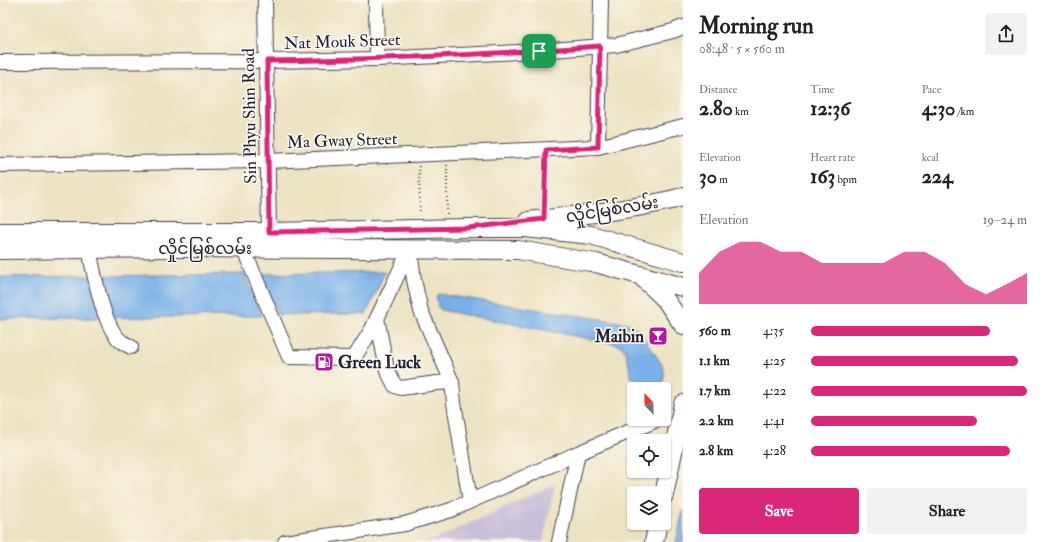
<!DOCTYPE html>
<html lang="en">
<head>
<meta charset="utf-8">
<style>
	body { margin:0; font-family:"IM FELL Double Pica","Noto Sans Myanmar",serif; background:#f2f2f2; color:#222; height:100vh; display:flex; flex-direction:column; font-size:15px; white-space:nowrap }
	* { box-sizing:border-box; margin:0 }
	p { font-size:13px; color:#767676 }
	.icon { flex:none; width:22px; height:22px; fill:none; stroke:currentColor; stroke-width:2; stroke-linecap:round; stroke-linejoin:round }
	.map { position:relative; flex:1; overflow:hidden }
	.details { display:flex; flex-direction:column; background:#fff; width:360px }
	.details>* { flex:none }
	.needle { width:26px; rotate:337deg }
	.fabs { position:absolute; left:627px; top:382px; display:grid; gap:8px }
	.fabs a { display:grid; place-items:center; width:44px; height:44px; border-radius:4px; background:#fff; box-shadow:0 1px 3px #0004; font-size:20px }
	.pin { position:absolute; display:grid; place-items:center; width:34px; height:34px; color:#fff; margin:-17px; border-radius:8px; box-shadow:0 2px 6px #0006 }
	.round { display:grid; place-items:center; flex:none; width:42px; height:42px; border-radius:4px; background:#f2f2f2 }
	.overview { display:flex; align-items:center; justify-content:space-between; height:68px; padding:0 16px }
	h1 { font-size:22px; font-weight:700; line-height:30px }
	.figures { display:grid; grid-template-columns:repeat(3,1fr); gap:6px; height:68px; padding:4px 16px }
	.figures div { display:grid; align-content:center }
	.figures b { font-size:20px; font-weight:700 }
	.figures small { font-size:11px; font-weight:400 }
	.figures p { font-size:11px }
	.chart { height:112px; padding:8px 16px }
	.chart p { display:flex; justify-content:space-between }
	.chart svg { width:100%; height:72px; margin-top:4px; fill:#db2777; opacity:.7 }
	.action { display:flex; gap:8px; margin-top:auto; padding:8px 16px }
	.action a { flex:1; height:46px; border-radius:4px; background:#db2777; color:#fff; font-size:16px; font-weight:700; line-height:46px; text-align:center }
	.action a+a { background:#f2f2f2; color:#222 }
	ul { padding:0 16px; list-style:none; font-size:13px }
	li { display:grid; grid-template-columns:64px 48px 1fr; align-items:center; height:30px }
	li i { height:10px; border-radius:5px; background:#db2777 }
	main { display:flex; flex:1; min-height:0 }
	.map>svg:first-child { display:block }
</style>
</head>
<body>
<main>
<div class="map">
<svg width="683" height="542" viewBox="0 0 683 542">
	<rect width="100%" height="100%" fill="#fbf7ec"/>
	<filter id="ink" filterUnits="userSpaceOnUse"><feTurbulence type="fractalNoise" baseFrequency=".025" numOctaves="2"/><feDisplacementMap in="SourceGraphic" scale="8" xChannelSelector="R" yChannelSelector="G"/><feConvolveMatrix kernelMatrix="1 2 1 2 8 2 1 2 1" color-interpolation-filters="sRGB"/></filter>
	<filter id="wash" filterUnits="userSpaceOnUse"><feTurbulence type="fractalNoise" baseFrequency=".012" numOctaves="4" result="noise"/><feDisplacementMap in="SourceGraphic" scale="16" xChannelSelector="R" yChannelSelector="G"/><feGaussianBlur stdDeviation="0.9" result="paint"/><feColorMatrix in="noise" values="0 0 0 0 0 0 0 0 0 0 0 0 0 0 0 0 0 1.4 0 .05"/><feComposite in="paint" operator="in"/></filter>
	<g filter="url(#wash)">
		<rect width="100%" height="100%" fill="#ede2c1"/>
		<!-- industrial -->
		<path fill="#c9bfd8" d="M 555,484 L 543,542 L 417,542 L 433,540 Z"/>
		<!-- water -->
		<path fill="#79b0e8" stroke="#4e6992" d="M 385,272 L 366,314 L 278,315 L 260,274 Z
			M 245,274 L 262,316 L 0,319 L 0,277 Z
			M 438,294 L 626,323 L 633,326 L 639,331 L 663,366 C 666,375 663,381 660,389 L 634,389 L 626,352 L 622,347 L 616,344 L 441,310 L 438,307 L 436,297 Z
			M 683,510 L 683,542 L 676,542 Z"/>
	</g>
	<g filter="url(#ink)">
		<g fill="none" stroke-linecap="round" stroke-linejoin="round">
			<!-- minor casing -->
			<g stroke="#403f4f" stroke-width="16">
				<path id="minor" d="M 265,0 L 269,232
					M 376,0 L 377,59
					M 0,62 L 267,61 L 377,59 L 539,51 L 616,45 L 673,31 L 683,27
					M 598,147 L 601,0
					M 0,165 L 267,161 L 598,147 L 683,126
					M 243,248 L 289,357 L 354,358 L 372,329 L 410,249
					M 89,249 C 94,273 103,328 122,342 C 125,344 128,345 131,347
					M 410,249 L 414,280 L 421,311 L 452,382
					M 377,318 L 387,370 L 395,386 L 401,388 L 437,383 L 452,382 L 454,403 L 470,501
					M 285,542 L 405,524 L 451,510 L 578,453 L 659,419
					M 559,542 L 578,453"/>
			</g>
			<!-- major casing -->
			<g stroke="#403f4f" stroke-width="20">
				<path id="major" d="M 529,221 C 580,215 633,210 683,197
					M 0,232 L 269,232 L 468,228 L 525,228 L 591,235 L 683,262
					M 0,250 L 174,248 L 518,250 L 596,263 L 683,287
					M 641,276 L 665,299 L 683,325
					M 664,495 L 683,404
					M 654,542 L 658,523"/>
			</g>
			<!-- path -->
			<path stroke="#403f4f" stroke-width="2" stroke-dasharray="1 3" stroke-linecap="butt" d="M 447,165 L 447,214
				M 419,166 L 420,214
				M 545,204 L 546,161"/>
			<!-- minor -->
			<use href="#minor" stroke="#fff" stroke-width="14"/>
			<!-- major -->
			<use href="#major" stroke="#fff" stroke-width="18"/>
		</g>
	</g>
	<g fill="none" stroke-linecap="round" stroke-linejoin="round" filter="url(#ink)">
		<!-- route casing -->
		<g stroke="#fff" stroke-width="8">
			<path id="route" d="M 600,46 L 598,147 L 546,150 L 544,219 L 468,228 L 269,232 L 267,61 C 378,59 489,55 600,46 Z"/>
		</g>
		<!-- route -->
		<use href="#route" stroke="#db2777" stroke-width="5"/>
	</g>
	<!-- icons -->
	<defs>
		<g id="bar-square" transform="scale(1)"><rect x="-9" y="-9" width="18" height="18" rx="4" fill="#b5179e" stroke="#fbf7ec"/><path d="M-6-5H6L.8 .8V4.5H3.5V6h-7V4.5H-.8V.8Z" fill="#fff"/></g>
		<g id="fuel-square" transform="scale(1)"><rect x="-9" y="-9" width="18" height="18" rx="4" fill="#b5179e" stroke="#fbf7ec"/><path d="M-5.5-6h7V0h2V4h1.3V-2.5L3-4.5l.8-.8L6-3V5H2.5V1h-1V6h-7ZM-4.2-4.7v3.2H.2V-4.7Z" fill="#fff"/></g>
	</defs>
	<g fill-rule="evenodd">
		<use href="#bar-square" x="658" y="336"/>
		<use href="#fuel-square" x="324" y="362"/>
	</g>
	<g text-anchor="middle" stroke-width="3.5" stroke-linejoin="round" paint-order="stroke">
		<!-- street labels -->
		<g font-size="17" fill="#22223b" stroke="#fbf7ec">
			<text transform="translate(342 41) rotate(-2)" y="6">Nat Mouk Street</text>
			<text transform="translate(249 116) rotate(-91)" y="6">Sin Phyu Shin Road</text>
			<text transform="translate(342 140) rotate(-2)" y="6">Ma Gway Street</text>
			<text transform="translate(612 209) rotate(-9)" y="6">လှိုင်မြစ်လမ်း</text>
			<text x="205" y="254">လှိုင်မြစ်လမ်း</text>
		</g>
		<!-- poi labels -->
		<g font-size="17" font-weight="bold" fill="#22223b" stroke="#fbf7ec" text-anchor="end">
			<text x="644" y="342">Maibin</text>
			<text x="338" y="368" text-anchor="start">Green Luck</text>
		</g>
	</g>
</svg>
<div class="fabs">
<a><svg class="needle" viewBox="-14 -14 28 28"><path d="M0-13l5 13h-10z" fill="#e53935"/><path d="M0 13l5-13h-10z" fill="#767676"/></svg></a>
<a><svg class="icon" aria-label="locate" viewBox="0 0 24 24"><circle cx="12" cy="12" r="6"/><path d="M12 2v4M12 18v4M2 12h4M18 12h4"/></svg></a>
<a><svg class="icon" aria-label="layers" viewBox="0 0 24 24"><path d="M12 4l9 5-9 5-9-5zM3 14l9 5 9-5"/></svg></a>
</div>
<div class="pin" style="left:539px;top:51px;background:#1e9e55"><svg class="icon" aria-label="arrive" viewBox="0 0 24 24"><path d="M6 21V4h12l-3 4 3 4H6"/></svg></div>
</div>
<section class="details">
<div class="overview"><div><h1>Morning run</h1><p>08:48 · 5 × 560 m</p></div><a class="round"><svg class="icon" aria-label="share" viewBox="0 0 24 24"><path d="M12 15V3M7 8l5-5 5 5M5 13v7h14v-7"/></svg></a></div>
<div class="figures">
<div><p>Distance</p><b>2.80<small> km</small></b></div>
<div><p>Time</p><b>12:36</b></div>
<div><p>Pace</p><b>4:30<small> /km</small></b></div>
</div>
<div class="figures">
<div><p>Elevation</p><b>30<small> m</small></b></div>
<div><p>Heart rate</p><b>163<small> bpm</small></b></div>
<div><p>kcal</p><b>224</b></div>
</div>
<div class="chart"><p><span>Elevation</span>19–24 m</p>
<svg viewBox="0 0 160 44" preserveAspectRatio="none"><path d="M0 44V25L10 12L20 6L30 6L40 12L50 12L60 19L70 19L80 19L90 19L100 12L110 12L120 19L130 32L140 38L150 32L160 25V44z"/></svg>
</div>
<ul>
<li><b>560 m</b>4:35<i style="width:83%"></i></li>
<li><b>1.1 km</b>4:25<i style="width:96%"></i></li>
<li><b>1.7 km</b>4:22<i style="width:100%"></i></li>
<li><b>2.2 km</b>4:41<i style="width:77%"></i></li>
<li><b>2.8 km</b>4:28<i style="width:92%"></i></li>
</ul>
<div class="action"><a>Save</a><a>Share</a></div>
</section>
</main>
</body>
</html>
